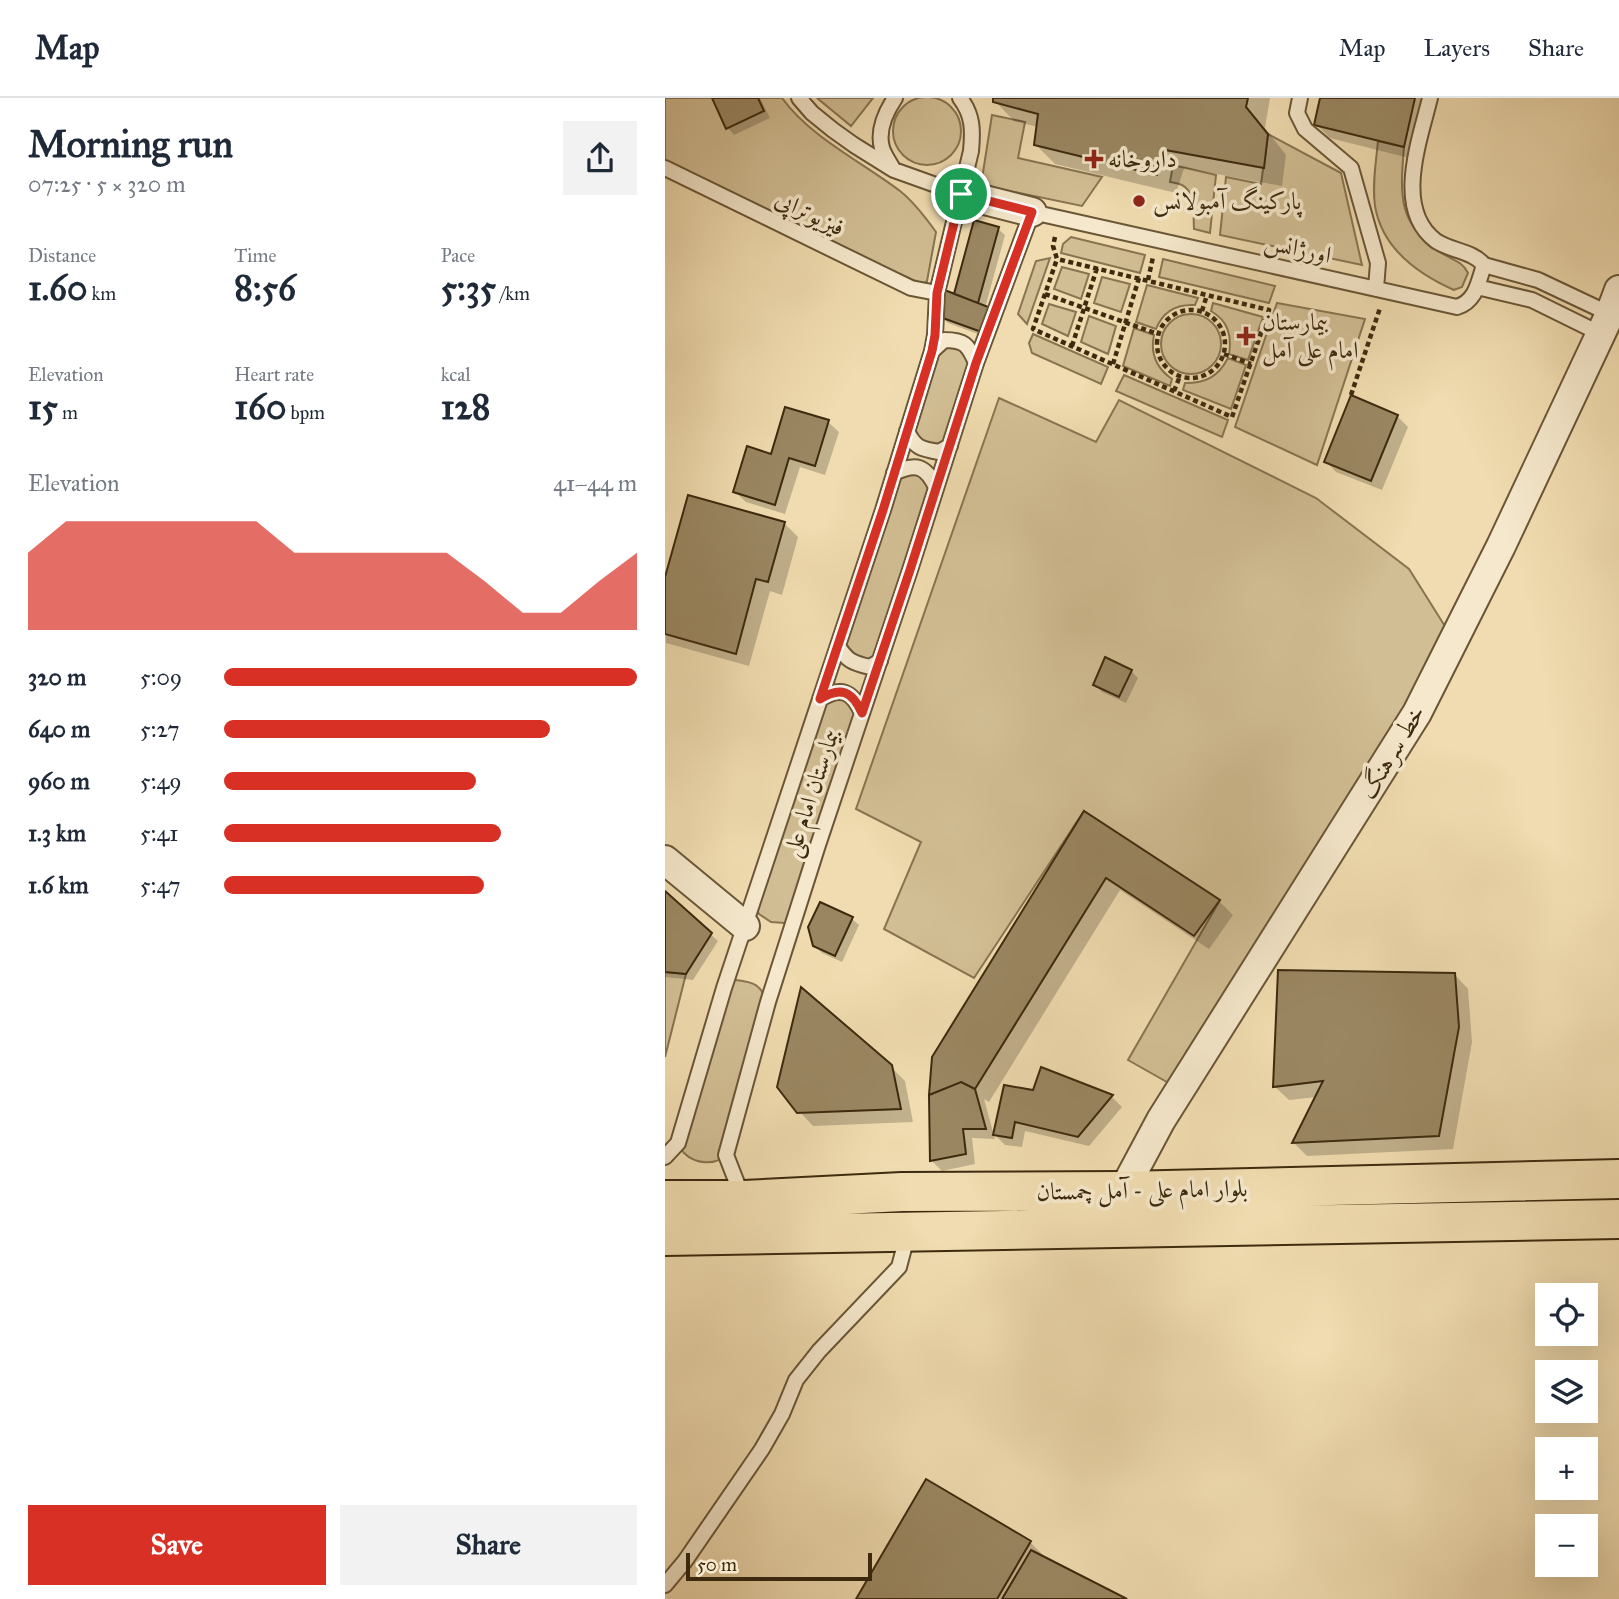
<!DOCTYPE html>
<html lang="en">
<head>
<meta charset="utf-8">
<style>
	body { margin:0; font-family:"IM FELL Great Primer",Amiri,serif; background:#f2f2f3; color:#1f2937; height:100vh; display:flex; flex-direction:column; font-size:26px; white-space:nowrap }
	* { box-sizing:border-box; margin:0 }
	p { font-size:23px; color:#747a83 }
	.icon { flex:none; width:38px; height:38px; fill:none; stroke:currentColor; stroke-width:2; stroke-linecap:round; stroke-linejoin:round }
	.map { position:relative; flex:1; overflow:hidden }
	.drawer { display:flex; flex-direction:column; background:#fff; width:665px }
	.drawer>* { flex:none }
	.tools { position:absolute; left:870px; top:1185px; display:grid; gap:14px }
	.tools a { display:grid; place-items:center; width:63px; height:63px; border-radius:0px; background:#fff; box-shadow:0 7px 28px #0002; font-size:35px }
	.scale { position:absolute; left:21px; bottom:18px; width:186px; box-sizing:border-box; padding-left:7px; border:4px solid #3d2a0e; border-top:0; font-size:19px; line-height:24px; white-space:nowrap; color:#3d2a0e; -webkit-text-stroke:5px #f5e8cc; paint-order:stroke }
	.pin { position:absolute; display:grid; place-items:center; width:60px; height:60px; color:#fff; margin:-30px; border:4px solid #fff; border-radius:50%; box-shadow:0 2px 7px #0007 }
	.round { display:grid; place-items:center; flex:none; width:74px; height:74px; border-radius:0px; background:#f2f2f3 }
	.headline { display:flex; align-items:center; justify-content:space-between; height:119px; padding:0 28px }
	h1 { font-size:38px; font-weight:700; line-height:52px }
	.figures { display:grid; grid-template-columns:repeat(3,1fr); gap:10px; height:119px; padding:7px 28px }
	.figures div { display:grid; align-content:center }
	.figures b { font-size:35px; font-weight:700 }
	.figures small { font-size:19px; font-weight:400 }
	.figures p { font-size:19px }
	.chart { height:196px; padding:14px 28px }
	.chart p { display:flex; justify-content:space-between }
	.chart svg { width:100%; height:126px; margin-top:7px; fill:#d93025; opacity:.7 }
	.cta { display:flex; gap:14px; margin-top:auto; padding:14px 28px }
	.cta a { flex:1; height:80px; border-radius:0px; background:#d93025; color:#fff; font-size:28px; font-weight:700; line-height:80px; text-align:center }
	.cta a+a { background:#f2f2f3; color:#1f2937 }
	ul { padding:0 28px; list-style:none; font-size:23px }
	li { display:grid; grid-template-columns:112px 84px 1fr; align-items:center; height:52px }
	li i { height:18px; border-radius:9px; background:#d93025 }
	header { display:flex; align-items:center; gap:42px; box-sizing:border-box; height:98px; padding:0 35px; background:#fff; border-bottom:2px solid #e0e1e3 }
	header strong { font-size:33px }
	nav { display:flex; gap:38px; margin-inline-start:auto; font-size:24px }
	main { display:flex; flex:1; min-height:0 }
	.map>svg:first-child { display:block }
</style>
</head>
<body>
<header>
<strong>Map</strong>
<nav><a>Map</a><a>Layers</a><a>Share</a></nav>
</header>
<main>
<section class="drawer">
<div class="headline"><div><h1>Morning run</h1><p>07:25 · 5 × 320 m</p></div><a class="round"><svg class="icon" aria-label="share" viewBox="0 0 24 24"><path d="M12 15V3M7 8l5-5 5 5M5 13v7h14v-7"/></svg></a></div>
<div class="figures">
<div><p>Distance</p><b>1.60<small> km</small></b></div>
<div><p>Time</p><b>8:56</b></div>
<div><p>Pace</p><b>5:35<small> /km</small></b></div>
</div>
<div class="figures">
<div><p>Elevation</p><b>15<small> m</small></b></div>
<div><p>Heart rate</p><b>160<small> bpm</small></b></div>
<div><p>kcal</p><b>128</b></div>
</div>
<div class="chart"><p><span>Elevation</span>41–44 m</p>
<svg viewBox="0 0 160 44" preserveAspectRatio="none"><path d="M0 44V17L10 6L20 6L30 6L40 6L50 6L60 6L70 17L80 17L90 17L100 17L110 17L120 27L130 38L140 38L150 27L160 17V44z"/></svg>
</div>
<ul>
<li><b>320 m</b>5:09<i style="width:100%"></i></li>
<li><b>640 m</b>5:27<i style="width:79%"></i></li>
<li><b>960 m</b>5:49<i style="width:61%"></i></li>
<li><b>1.3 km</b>5:41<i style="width:67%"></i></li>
<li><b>1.6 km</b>5:47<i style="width:63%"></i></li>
</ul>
<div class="cta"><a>Save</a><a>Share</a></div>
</section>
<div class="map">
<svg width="954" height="1501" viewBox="0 0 954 1501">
	<rect width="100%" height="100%" fill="#f0dcb0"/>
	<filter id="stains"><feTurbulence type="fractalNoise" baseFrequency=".00286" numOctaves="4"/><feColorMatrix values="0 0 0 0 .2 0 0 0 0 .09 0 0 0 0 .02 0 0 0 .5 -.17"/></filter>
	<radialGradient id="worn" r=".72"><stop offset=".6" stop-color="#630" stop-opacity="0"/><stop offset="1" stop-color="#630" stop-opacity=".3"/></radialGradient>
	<!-- green -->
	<path fill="#d2be94" stroke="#887451" stroke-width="2" d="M228 33a34 34 0 1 1 68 0a34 34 0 1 1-68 0Z
		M 0,0 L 117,0 C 145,39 197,64 235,93 C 249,104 261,120 271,134 L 262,183 L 257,186 L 92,111 L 0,65 Z
		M 152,0 L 208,0 L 186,28 Z
		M 327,17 L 360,24 L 353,60 L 437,79 L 417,108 L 316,87 Z
		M 603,36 L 676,75 L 697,167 L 555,137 L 561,79 L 596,86 Z
		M 713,43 L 739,49 C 735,97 732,127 778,156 C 788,162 798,164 803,175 L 797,189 L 789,192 C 753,176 717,150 710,108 C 707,87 711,64 713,43 Z
		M 508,67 L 551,77 L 545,135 L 529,131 C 528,118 531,94 517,87 C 513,85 509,85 505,84 Z
		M 406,139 L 480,157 L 475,175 L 396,155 L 398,146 Z
		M 385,160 L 362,226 L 353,216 L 371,163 Z
		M 498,161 L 610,188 L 604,205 L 494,179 Z
		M 397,169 L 424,176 L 416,201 L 389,191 Z
		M 437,179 L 465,186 L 456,214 L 429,205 Z
		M 482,187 L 533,200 L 530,207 C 512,206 498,213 491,231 L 471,224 Z
		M 548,205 L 598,219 L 583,262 L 564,256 C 567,237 563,223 546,213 Z
		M 612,205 L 700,221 L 652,367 L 570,329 Z
		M 384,206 L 411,214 L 403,238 L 377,226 Z
		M496 246a30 30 0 1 1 60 0a30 30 0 1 1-60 0Z
		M 424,218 L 451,228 L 443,256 L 416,244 Z
		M 469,230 L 489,237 C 485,256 491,270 507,281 L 505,288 L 458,268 Z
		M 368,236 L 443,269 L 436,286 L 367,255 L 364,245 Z
		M 293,242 L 311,265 L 285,348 L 274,354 L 242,333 L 267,253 Z
		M 563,260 L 581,267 L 566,311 L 518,292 L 520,285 C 541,285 553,279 563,260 Z
		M 459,277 L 563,322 L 557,339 L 451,293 Z
		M 334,300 L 431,344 L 454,302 L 651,400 L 744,471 L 783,533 L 734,629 L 509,988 L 463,962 L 555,802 L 419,713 L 309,880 L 219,831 L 256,744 L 191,711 Z
		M 243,369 L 271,389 L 205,569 L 173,548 L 229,375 Z
		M 181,595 L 197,615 L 130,819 L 120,825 L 106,824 L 94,816 L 88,804 L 155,601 Z
		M 0,874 L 21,876 L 0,959 Z
		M 71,882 C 90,884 95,887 103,904 L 61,1057 C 50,1068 30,1066 19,1055 C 16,1052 15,1048 13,1045 L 59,890 Z"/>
	<!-- shadow -->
	<path fill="#0003" d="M 49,0 L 95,0 L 105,20 L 69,37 L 63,30 Z
		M 330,0 L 605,0 L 600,30 L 621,57 L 617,88 L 519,70 L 511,95 L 390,66 L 370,46 L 373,29 L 349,23 L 330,3 Z
		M 657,0 L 766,0 L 752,62 L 665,40 L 651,26 Z
		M 333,131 L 340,137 L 320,210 L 330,214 L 337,221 L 329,242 L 283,225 L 274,217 L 290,198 Z
		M 732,318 L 743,329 L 717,392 L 671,374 L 661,363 Z
		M 163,324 L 174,334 L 160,377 L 135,369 L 120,416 L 81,404 L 70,394 L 107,358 Z
		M 119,425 L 133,439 L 117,497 L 105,493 L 84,568 L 1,545 L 0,486 Z
		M 466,573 L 473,580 L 461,605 L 437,594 L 430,587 Z
		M 419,715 L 554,803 L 568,817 L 544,851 L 455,792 L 324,1004 L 319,1001 L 330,1041 L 307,1040 L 310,1066 L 277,1073 L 266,1062 Z
		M 0,796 L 53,843 L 28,882 L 0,879 Z
		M 187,821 L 194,827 L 177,864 L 157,855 L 149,847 Z
		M 790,877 L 803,891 L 807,944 L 788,1051 L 642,1058 L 629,1045 L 652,999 L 624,1002 L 610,989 Z
		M 225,968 L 240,983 L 248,1024 L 148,1028 L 134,1013 Z
		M 377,972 L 447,999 L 457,1009 L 424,1048 L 360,1033 L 357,1049 L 340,1047 L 330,1037 L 369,994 Z
		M 365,1444 L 379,1458 L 378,1460 L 459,1501 L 193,1501 Z"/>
	<!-- building -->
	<path fill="#9a8762" stroke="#3d2a0e" stroke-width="2" d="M 47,0 L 93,0 L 99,13 L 61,31 Z
		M 328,0 L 583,0 L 581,9 L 603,36 L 599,70 L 500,52 L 492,77 L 369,47 L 373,16 L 328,4 Z
		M 655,0 L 750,0 L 739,49 L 649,27 Z
		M 309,122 L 334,129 L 313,205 L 289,196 Z
		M 277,191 L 331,212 L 322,236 L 275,219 Z
		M 686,297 L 733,317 L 706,383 L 659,364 Z
		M 120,309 L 164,322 L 150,368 L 124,360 L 110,407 L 68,394 L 82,348 L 106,356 Z
		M 23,397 L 120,424 L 103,484 L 91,481 L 71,556 L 0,536 L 0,479 Z
		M 440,559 L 467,572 L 454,599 L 428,587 Z
		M 419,713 L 555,802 L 529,838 L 441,780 L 310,991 L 296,984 L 264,997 L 267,959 Z
		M 0,793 L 47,835 L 21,876 L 0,874 Z
		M 155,804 L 188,819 L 170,858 L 148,848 L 143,829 Z
		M 613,872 L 790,875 L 794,929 L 774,1038 L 627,1045 L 658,983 L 608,989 Z
		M 136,889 L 227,967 L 236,1011 L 132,1015 L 112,989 Z
		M 376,969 L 448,997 L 413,1039 L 350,1024 L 347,1040 L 328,1037 L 339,987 L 368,992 Z
		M 296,984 L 310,991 L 321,1031 L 298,1031 L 301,1056 L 265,1063 L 264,997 Z
		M 261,1381 L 366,1443 L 332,1501 L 191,1501 Z
		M 366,1452 L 462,1501 L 337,1501 Z"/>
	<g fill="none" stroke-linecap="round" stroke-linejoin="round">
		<!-- service casing -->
		<g stroke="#6a5636" stroke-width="18">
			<path id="service" d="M 134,0 L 147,15 L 168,32 L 189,47 L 229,72 L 296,96
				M 635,0 L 632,15 L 640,31 L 686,70 L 713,165 L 711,191
				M 0,70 L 246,190 L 272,195
				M 228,71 C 225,65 219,57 217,50 C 212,32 220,15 230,0
				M 819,167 L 873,182 L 945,216
				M 812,189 L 867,202 L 936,236
				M 267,253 L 279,242 C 299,242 303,246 311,265
				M 242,333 C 250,350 256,351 274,354 L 285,348
				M 229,375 C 251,365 260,367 271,389
				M 173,548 C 182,563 188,565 205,569 L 215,563
				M 155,601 C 176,588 187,593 197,615
				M 0,1059 L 13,1045 L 59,890 L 218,412 L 267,253 L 270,237 L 272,195 L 306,53 C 308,32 308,17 295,0
				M 77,1098 L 61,1057 L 103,904 L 153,747 L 245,472 L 311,265 L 367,114 L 792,209 C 811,203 813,185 819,167 C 808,153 786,153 771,143 C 728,111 755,42 765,0
				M 0,1487 L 20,1463 L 97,1351 L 117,1316 L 131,1282 L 154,1253 L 234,1169 L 243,1135"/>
		</g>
		<!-- minor casing -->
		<g stroke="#6a5636" stroke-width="32">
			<path id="minor" d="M 296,96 L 367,114
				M 0,762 L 80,828
				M 458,1093 L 496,1022 L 752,615 L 836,448 L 945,216 L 954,192"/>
		</g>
		<!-- primary casing -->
		<g stroke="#3d2a0e" stroke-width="42">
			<path id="primary" d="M 0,1102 L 79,1102 L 237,1094 L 458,1093 L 954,1081
				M 0,1138 L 954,1121"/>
		</g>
		<!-- path -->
		<path stroke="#3d2a0e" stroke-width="4.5" stroke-dasharray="5 3.5" stroke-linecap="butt" d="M 390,139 L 388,148 L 392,161 L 368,231 L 567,319 L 604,212 L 392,161
			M 483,182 L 488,159
			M 380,196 L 493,236
			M492 246a34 34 0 1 1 68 0a34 34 0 1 1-68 0Z
			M 537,213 L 542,197
			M 407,248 L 432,170
			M 559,256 L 586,266
			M 448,266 L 474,180
			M 509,293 L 515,278
			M 686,297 L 715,210"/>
		<!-- service -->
		<use href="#service" stroke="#f5e8cc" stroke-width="14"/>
		<!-- minor -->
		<use href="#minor" stroke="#f5e8cc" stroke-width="28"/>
		<!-- primary -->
		<use href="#primary" stroke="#f0dcb0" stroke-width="38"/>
	</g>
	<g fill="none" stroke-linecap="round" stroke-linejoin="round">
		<!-- route casing -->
		<g stroke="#fff" stroke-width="14">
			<path id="route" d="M 296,96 L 367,114 L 311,265 L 245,472 L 197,615 C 187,593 176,588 155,601 L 218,412 L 267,253 L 270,237 L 272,195 Z"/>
		</g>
		<!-- route -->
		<use href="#route" stroke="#d93025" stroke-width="9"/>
	</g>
	<!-- markers -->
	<g fill="#8f2418" stroke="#f5e8cc" stroke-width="2.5">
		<path d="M425.5 50.5h7v7h7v7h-7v7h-7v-7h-7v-7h7z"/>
		<circle cx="474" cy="103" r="7"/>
		<path d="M577.5 227.5h7v7h7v7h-7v7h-7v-7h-7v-7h7z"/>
	</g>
	<g text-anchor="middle" stroke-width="7" stroke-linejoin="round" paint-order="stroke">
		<!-- poi labels -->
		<g font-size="24" fill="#3d2a0e" stroke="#f5e8cc" text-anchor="start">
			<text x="443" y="69">داروخانه</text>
			<text x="488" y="111">پارکینگ آمبولانس</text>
			<text x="597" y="232">بیمارستان<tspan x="597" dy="28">امام علی آمل</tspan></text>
		</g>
		<!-- street labels -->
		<g font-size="24" fill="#3d2a0e" stroke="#f5e8cc">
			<text transform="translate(145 115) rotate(26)" y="8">فیزیوتراپی</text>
			<text transform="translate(633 150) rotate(13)" y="8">اورژانس</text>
			<text transform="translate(727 654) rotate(-59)" y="8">خط سرهنگ</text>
			<text transform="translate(146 695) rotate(-72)" y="8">بیمارستان امام علی</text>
			<text transform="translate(477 1092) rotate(-1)" y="8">بلوار امام علی - آمل چمستان</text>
		</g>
	</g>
	<rect width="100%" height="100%" filter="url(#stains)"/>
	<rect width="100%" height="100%" fill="url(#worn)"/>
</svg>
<div class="tools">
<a><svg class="icon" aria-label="locate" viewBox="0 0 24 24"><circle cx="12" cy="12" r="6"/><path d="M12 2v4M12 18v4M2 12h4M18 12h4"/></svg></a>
<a><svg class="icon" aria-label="layers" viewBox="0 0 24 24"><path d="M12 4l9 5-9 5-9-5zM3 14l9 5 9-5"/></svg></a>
<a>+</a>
<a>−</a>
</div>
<div class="scale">50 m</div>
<div class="pin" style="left:296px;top:96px;background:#1e9e55"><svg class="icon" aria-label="arrive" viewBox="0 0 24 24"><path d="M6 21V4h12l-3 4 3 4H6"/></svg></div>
</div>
</main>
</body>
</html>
